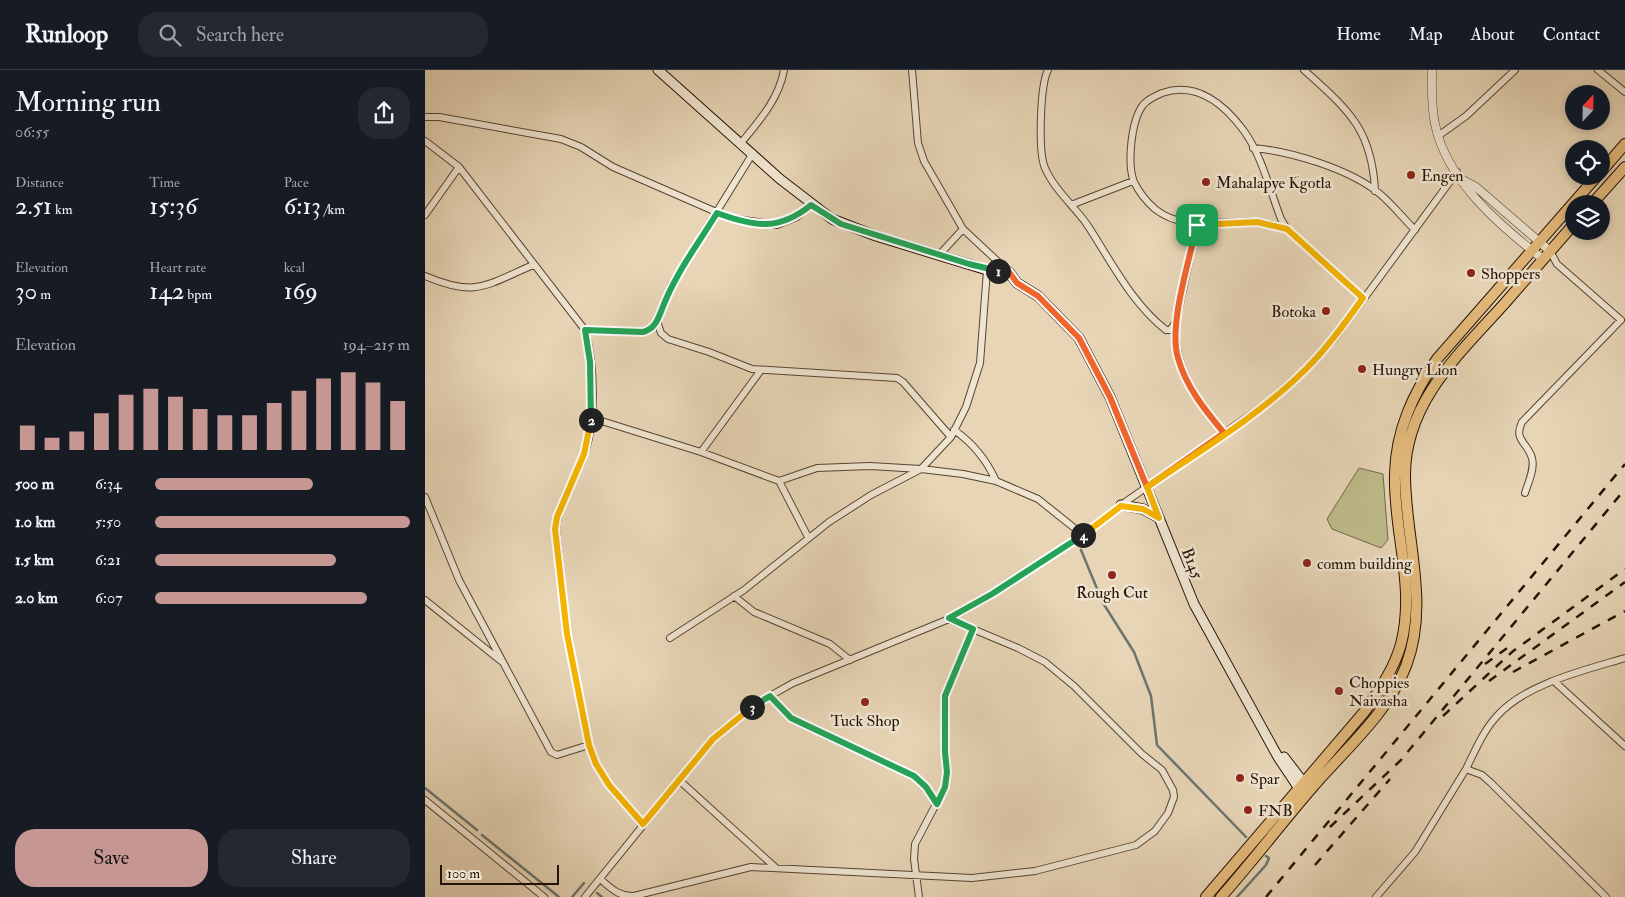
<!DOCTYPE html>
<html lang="en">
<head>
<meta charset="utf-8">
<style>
	body { margin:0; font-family:"IM FELL Double Pica",serif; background:#242831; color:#f1f3f6; height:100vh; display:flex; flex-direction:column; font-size:19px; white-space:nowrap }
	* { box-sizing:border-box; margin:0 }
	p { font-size:16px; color:#9ea1a6 }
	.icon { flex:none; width:28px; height:28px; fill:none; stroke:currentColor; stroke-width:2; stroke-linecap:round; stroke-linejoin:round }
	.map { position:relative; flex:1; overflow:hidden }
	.details { display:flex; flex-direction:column; background:#171b24; width:425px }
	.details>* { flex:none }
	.needle { width:32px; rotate:22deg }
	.buttons { position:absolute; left:1140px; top:15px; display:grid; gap:10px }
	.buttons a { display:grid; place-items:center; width:45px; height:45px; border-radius:50%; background:#171b24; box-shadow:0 2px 8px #0003; font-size:25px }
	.scale { position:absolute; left:15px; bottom:12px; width:119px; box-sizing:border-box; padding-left:5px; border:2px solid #251306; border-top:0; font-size:14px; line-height:18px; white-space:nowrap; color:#251306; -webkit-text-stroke:4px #efe4d0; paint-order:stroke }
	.pin { position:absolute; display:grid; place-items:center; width:42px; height:42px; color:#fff; margin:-21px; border-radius:10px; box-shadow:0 2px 8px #0006 }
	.km { position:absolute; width:25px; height:25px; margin:-12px; border-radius:50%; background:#222; color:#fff; font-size:14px; line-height:25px; text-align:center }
	.round { display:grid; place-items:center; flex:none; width:52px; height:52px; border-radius:20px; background:#242831 }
	.summary { display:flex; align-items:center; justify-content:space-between; height:85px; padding:0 15px }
	h1 { font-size:28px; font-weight:600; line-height:38px }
	.figures { display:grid; grid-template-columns:repeat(3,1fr); gap:8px; height:85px; padding:5px 15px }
	.figures div { display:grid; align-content:center }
	.figures b { font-size:25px; font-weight:600 }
	.figures small { font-size:14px; font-weight:400 }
	.figures p { font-size:14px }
	.chart { height:140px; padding:10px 15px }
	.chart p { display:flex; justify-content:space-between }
	.chart svg { width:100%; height:90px; margin-top:5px; stroke:#c59692; stroke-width:6 }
	.action { display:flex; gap:10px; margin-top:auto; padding:10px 15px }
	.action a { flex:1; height:58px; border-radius:20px; background:#c59692; color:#111; font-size:20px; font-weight:600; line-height:58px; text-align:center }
	.action a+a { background:#242831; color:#f1f3f6 }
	ul { padding:0 15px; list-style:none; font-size:16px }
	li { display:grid; grid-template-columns:80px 60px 1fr; align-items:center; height:38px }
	li i { height:12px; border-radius:6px; background:#c59692 }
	header { display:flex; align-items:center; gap:30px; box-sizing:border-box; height:70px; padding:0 25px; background:#171b24; border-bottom:1px solid #363941 }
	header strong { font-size:24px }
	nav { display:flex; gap:28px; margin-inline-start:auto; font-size:18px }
	.search { width:350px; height:45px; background:#242831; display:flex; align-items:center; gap:12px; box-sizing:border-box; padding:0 18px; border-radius:20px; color:#9ea1a6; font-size:19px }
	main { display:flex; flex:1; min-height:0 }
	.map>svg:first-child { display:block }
</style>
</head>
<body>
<header>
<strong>Runloop</strong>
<div class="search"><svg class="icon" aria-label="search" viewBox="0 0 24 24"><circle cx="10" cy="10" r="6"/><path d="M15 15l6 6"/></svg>Search here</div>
<nav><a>Home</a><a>Map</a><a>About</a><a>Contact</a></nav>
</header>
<main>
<section class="details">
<div class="summary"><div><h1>Morning run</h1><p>06:55</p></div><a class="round"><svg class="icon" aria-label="share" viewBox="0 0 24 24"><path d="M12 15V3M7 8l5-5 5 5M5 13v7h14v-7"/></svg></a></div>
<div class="figures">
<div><p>Distance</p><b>2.51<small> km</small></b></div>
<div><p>Time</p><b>15:36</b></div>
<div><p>Pace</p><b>6:13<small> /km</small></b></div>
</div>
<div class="figures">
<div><p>Elevation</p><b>30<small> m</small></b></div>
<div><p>Heart rate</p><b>142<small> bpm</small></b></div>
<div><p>kcal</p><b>169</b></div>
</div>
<div class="chart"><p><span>Elevation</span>194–215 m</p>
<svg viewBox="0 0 160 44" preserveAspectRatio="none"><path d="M5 44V32M15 44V38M25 44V35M35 44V26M45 44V17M55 44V14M65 44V18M75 44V24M85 44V27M95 44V27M105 44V21M115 44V15M125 44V9M135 44V6M145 44V11M155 44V20"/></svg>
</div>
<ul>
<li><b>500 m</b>6:34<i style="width:62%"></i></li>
<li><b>1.0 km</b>5:50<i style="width:100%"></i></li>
<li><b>1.5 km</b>6:21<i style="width:71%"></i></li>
<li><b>2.0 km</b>6:07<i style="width:83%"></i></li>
</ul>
<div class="action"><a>Save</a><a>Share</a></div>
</section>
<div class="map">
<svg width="1200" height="827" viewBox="0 0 1200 827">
	<rect width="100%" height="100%" fill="#e7d5b6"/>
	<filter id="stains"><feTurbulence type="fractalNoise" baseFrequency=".004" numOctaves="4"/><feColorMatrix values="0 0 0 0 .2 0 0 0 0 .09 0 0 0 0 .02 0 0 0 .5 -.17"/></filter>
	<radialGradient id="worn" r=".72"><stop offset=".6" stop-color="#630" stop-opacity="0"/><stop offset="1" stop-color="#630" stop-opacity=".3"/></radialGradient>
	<!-- green -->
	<path fill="#bdbb89" stroke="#716748" d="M 934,398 L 958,404 L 963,470 L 956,478 L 907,459 L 902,449 Z"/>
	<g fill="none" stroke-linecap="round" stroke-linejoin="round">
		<!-- stream -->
		<path stroke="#6b7570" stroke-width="2.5" d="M 656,480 L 678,533 L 709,582 L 726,626 L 732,675 L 821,767
			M 0,718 L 52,760
			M 57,765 L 134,827
			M 172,823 L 177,827
			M 147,827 L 159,813
			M 812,827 L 841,795 L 844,788 L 841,786"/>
		<!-- minor casing -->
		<g stroke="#564432" stroke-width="8">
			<path id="minor" d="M 487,0 L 493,73 L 499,91 L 538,159 L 584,202
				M 623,0 C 615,16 613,82 620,98 C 629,119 648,135 661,153 C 685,189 706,233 741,260 L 745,260 L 751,252 L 772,155
				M 879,0 C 922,39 947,58 950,121
				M 1173,0 L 1200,22
				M 0,47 L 14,47 L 136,69 L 156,77 L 188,97 L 305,148 L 352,155 L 372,147 L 386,135
				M 1013,66 L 1041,46 L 1090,0
				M 0,71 L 34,97 L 160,260 C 170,295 171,350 160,383 C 151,409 134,432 131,459 L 142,564 L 164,675 L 171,694 L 184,715 L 218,754
				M 316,73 C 334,51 354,29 359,0
				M 828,78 C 865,81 925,99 955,124 C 967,134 978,148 990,160
				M 646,135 L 708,111
				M 0,145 L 34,97
				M 862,159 C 853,156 843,153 833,152 C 798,149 760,163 730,139 C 722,132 714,122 709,112 C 702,94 706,51 718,35 C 723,29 730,26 737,23 C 772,11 800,35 819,61 C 837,86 845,121 856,149 L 862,159 L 938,228
				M 515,184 L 538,159
				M 0,206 C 51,228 61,215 108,195
				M 232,251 L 236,263 L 243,269 L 284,282 L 327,299 L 472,308 L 478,312 L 526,367
				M 751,253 C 747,298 772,330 799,363
				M 160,260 L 218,262 L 226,259 L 232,251 L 247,214 L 328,83
				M 167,348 L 276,382 L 354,411 L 392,398 L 445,396 L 496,399 L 538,404 L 571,411 L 613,429 L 658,465
				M 529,360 C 548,373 562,391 571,411
				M 276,382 L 336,300
				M 354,411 L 383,467
				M 1100,423 C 1103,413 1110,399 1107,388 C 1103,373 1088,370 1097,352 L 1196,250 L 1132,194 L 1125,181
				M 0,427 L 34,510 L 126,682 L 132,685 L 164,675
				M 309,526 L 329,542 L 405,574 L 425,590
				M 0,530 L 76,591
				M 245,568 L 319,520 L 404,452 L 446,425 L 496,399 L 526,367 L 541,337 L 555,293 L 562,200
				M 1130,612 L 1200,676
				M 345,627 L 366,648 L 489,706 L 501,717 L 512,734
				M 1041,699 C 1050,681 1058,661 1072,646 C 1100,614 1160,600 1200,588
				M 254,710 L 351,798
				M 0,730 L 119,827
				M 175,809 C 186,818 194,827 209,826 L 326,797 L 547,808 L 610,801 L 711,775 L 730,761 L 743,743 L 749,727 L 748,720 L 737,700 L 717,684 L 649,616 L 620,592 L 593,578 L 524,549
				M 160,827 L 288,669 L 329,635 L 368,613 L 524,549 L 567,524 L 658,465 L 696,435 L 841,334 L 880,300 L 910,268 L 1032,102
				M 494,827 L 489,789 L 490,774 L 520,717 L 522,702 L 520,682 L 520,626 L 548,559
				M 951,827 L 990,782 L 1041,699 L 1057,705 L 1066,713 L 1181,827"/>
		</g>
		<!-- tertiary casing -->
		<g stroke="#564432" stroke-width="9">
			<path id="tertiary" d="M 1007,0 C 1007,18 1006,36 1010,54 C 1021,110 1075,156 1118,189
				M 1038,110 L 1051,117 L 1125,181"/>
		</g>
		<!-- secondary casing -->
		<g stroke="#251306" stroke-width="11">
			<path id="secondary" d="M 233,0 L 355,109 L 407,149 L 451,166 L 562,200 L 584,202 L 592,213 L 613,226 L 654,268 L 685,327 L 769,534 L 853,687 L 877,723
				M 696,435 L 718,439 L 734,448
				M 859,687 L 882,717"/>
		</g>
		<!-- trunk casing -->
		<g stroke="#251306" stroke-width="12">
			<path id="trunk" d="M 1176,102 L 1200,74
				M 1167,134 L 1200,97
				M 781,827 L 940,641 C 955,619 969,599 976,574 C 991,516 968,461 970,404 C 971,360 988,324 1012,289 L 1172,106
				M 796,827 C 827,792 855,755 886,719 C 919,680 962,645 981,596 C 1005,533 980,469 980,405 C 980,332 1035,283 1080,233 C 1103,207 1126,180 1149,154"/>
		</g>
		<!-- minor -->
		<use href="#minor" stroke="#efe4d0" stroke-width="6"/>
		<!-- tertiary -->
		<use href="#tertiary" stroke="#efe4d0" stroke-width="8"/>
		<!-- secondary -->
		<use href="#secondary" stroke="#efe4d0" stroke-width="9"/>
		<!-- trunk -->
		<use href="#trunk" stroke="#e4ba7b" stroke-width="10"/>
		<!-- rail -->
		<path stroke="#251306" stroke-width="2.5" stroke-dasharray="9 9" stroke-linecap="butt" d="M 1060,594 L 1085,576
			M 1088,602 L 1200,541
			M 1064,611 L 1200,512
			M 1018,646 L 1087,582 L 1200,499
			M 905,757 L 976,690 L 1200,419
			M 890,795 L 965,709
			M 841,827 L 1200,394"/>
	</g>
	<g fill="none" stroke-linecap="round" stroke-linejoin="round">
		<!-- split-1 casing -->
		<g stroke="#fff" stroke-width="10">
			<path id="split-1" d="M 573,201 L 584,202 L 592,213 L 613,226 L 654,268 L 685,327 L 722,417 L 799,363 C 780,340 761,317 753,288 C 743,256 765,188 772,155"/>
		</g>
		<!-- split-2 casing -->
		<g stroke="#fff" stroke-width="10">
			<path id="split-2" d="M 166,350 L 165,292 L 160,260 L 218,262 C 230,259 233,249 237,239 C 250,204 273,174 292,143 C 330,157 354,161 386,135 L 416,154 L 544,194 L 573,201"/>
		</g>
		<!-- split-3 casing -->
		<g stroke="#fff" stroke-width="10">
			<path id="split-3" d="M 166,350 L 159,384 L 132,447 L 130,459 L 142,564 L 164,675 L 171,694 L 184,715 L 218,754 L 288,669 L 327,637"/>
		</g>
		<!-- split-4 casing -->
		<g stroke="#fff" stroke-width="10">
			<path id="split-4" d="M 327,637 L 345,626 L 366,648 L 489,706 L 501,717 L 512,734 L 520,717 L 522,702 L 520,682 L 520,626 L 548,559 L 524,548 L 567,524 L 658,465"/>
		</g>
		<!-- split-5 casing -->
		<g stroke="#fff" stroke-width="10">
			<path id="split-5" d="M 658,465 L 696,436 L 718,439 L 734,448 L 722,417 C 776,380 835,345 881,299 C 903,277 920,253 938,228 L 862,159 L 832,152 L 772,155"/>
		</g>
		<!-- split-1 -->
		<use href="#split-1" stroke="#f0652b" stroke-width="6"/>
		<!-- split-2 -->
		<use href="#split-2" stroke="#22a559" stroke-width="6"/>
		<!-- split-3 -->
		<use href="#split-3" stroke="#f5b400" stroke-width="6"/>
		<!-- split-4 -->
		<use href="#split-4" stroke="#22a559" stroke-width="6"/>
		<!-- split-5 -->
		<use href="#split-5" stroke="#f5b400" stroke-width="6"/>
	</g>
	<!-- markers -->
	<g fill="#8f2418" stroke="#efe4d0" stroke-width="2">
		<circle cx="986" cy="105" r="5"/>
		<circle cx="781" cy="112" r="5"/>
		<circle cx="1046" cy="203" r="5"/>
		<circle cx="901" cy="241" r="5"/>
		<circle cx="937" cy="299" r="5"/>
		<circle cx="882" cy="493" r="5"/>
		<circle cx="687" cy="505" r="5"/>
		<circle cx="914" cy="621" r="5"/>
		<circle cx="440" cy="632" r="5"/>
		<circle cx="815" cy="708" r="5"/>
		<circle cx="823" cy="740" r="5"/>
	</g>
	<g text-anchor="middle" stroke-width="5" stroke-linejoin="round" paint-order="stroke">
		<!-- poi labels -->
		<g font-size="16" fill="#251306" stroke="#efe4d0" text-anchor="start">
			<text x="996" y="111">Engen</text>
			<text x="791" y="118">Mahalapye Kgotla</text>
			<text x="1056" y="209">Shoppers</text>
			<text x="891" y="247" text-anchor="end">Botoka</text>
			<text x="947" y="305">Hungry Lion</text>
			<text x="892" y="499">comm building</text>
			<text x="687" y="528" text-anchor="middle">Rough Cut</text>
			<text x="924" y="618">Choppies<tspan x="924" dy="18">Naivasha</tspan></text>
			<text x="440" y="656" text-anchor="middle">Tuck Shop</text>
			<text x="825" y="714">Spar</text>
			<text x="833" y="746">FNB</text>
		</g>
		<!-- street labels -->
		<g font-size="16" fill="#251306" stroke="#efe4d0">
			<text transform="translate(768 493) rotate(68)" y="6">B145</text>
		</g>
	</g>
	<rect width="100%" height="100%" filter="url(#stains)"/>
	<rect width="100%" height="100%" fill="url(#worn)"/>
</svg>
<div class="buttons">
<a><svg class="needle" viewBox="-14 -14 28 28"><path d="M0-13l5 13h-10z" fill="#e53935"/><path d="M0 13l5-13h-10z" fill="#9ea1a6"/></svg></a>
<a><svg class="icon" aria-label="locate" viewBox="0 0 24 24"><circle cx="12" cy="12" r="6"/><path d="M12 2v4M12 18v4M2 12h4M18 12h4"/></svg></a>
<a><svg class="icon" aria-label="layers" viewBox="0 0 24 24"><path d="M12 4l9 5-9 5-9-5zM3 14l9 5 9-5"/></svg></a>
</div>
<div class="scale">100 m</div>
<div class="pin" style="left:772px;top:155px;background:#1e9e55"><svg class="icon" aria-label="arrive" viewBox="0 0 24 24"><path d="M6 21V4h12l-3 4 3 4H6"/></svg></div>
<b class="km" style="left:573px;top:201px">1</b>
<b class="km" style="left:166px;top:350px">2</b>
<b class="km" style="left:327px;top:637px">3</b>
<b class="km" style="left:658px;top:465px">4</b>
</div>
</main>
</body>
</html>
